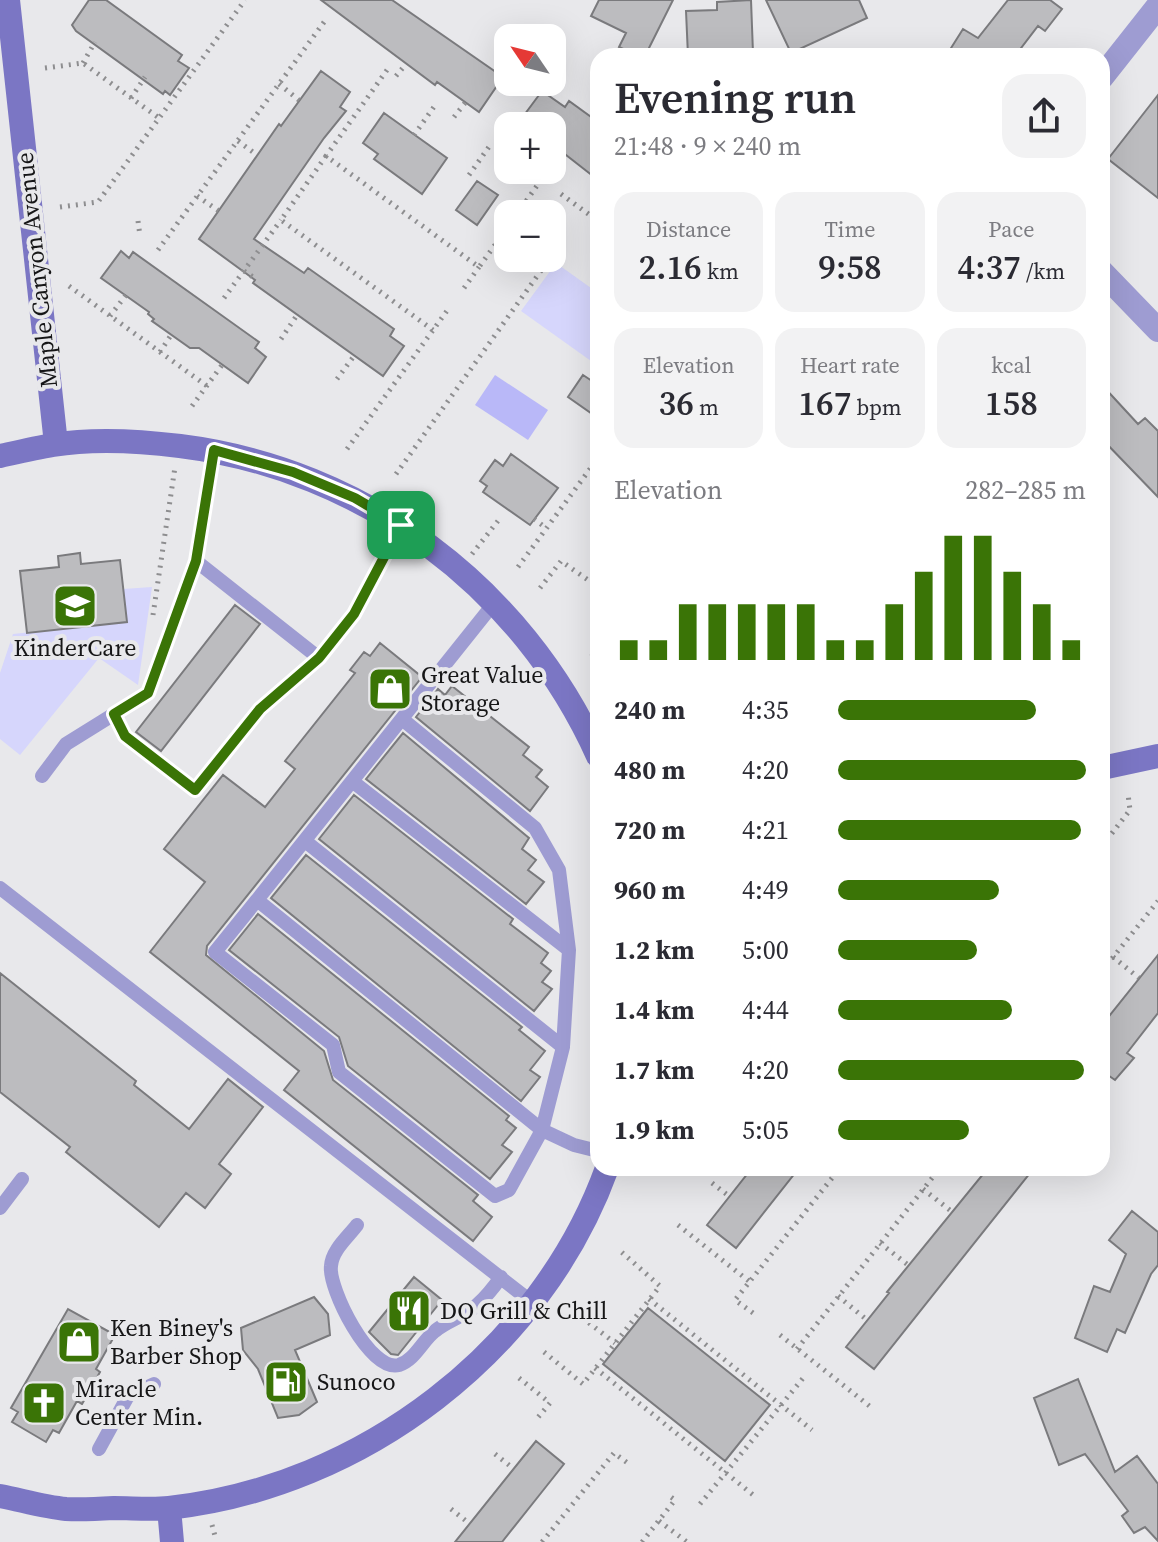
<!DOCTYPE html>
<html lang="en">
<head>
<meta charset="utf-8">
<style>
	body { margin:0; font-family:"Source Serif 4",serif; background:#f2f2f3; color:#2b2b33; height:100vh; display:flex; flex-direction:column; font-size:30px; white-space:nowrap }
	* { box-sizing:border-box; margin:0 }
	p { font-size:26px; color:#7c7c81 }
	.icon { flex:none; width:44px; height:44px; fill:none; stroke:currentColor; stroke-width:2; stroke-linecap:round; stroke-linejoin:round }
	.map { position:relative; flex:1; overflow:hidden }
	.panel { position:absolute; left:590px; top:48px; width:520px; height:1128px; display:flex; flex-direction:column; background:#fff; border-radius:24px; box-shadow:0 8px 32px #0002 }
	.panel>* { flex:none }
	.needle { width:52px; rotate:305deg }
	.fabs { position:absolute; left:494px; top:24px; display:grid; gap:16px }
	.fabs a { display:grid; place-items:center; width:72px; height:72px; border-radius:16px; background:#fff; box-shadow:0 8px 32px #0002; font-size:40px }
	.pin { position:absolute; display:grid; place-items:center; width:68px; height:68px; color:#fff; margin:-34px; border-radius:16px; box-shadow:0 4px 12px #0006 }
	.round { display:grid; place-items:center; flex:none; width:84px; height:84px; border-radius:24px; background:#f2f2f3 }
	.summary { display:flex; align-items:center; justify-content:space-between; height:136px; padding:0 24px }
	h1 { font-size:44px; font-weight:600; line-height:60px }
	.stats { display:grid; grid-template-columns:repeat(3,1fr); gap:12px; height:136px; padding:8px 24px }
	.stats div { display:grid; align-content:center; border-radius:20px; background:#f2f2f3; text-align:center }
	.stats b { font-size:34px; font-weight:600 }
	.stats small { font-size:22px; font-weight:400 }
	.stats p { font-size:22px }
	.chart { height:224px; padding:16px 24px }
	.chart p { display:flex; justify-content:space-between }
	.chart svg { width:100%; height:144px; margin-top:8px; stroke:#3a7406; stroke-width:6 }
	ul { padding:0 24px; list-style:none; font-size:26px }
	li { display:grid; grid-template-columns:128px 96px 1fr; align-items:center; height:60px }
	li i { height:20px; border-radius:10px; background:#3a7406 }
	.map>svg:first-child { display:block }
</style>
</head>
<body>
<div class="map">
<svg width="1158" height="1542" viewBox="0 0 1158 1542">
	<rect width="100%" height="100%" fill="#e8e8eb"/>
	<!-- green -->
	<path fill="#d6d6fc" d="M 556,263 L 598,293 L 598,366 L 521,311 Z
		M 152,587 L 138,685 L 99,658 L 20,755 L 0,739 L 0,673 L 13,634 L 127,622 L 123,589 Z"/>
	<!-- water -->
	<path fill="#b9b8f8" d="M 495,375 L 548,410 L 528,440 L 475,405 Z"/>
	<!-- building -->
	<path fill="#bcbcbf" stroke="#7a7a7d" stroke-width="2" d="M 89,0 L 106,0 L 182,55 L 178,61 L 189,68 L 170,95 L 165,91 L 163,94 L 76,31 L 72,25 Z
		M 321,0 L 392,0 L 503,77 L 479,112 L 437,82 L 435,85 Z
		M 599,0 L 673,0 L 645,56 L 638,56 L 619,47 L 626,33 L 591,16 Z
		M 751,0 L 753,53 L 688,56 L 686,11 L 717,10 L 717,2 Z
		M 766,0 L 859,0 L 867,18 L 791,53 Z
		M 1008,0 L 1050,0 L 1062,9 L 1045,31 L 1038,26 L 1015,56 L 946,56 L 963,29 L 978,38 Z
		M 321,71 L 350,92 L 340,107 L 346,111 L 324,138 L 254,239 L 304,273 L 308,268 L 394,329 L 390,336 L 404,346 L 383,376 L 253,283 L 255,280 L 199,239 L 279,124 L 281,126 Z
		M 542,91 L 565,107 L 569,101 L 598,122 L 598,180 L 552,144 L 552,126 L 516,126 Z
		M 1158,95 L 1158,198 L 1108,159 Z
		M 384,113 L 447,158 L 422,194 L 374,159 L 378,154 L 363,143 Z
		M 477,181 L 498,195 L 477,225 L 456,210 Z
		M 121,251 L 129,258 L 133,252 L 259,342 L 255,348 L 266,357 L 248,383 L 199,348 L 190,348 L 152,321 L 154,319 L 148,314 L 149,312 L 101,278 Z
		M 583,375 L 598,385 L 598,418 L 568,397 Z
		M 1102,385 L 1138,424 L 1145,418 L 1158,431 L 1158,497 L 1102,439 Z
		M 511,454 L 558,488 L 530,525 L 483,492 L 487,486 L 480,481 L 495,460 L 503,466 Z
		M 80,553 L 81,564 L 120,560 L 127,622 L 27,633 L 20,571 L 59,567 L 58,556 Z
		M 235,605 L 260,624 L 161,751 L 136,732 Z
		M 380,643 L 422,677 L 207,946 L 206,955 L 324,1051 L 333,1080 L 478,1195 L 473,1201 L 492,1217 L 473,1241 L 284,1090 L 299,1071 L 150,952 L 205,882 L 164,849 L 223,775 L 265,807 L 295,769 L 285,761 L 355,673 L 350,670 L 364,652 L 370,656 Z
		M 452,686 L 529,747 L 523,755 L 542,770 L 536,777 L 548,787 L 530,811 L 416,717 L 438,689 L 445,695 Z
		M 403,733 L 529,838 L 522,849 L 536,860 L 528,870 L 544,882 L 526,904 L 366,779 Z
		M 354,795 L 513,919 L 510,924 L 548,953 L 541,963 L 551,971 L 542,982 L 552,989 L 534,1011 L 319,839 Z
		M 306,855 L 522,1027 L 519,1030 L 545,1051 L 530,1070 L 540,1077 L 521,1101 L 271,898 Z
		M 258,914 L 509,1116 L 506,1120 L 516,1128 L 502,1145 L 512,1152 L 490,1179 L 348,1066 L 339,1037 L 229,950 Z
		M 1158,955 L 1158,1013 L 1127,1053 L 1134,1058 L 1115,1080 L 1102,1071 L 1102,1025 Z
		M 0,973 L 136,1081 L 134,1085 L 189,1129 L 228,1079 L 263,1107 L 219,1164 L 231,1174 L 205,1208 L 186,1193 L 159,1227 L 66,1152 L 70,1147 L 0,1092 Z
		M 752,1168 L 799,1168 L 736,1248 L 707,1225 Z
		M 988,1168 L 1034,1168 L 874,1369 L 846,1347 L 889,1293 L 887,1292 Z
		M 1132,1211 L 1158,1232 L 1158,1265 L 1151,1274 L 1125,1333 L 1117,1329 L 1107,1352 L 1075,1338 L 1094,1286 L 1110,1292 L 1126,1254 L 1109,1240 Z
		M 414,1277 L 442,1300 L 398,1355 L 391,1354 L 369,1332 Z
		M 314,1297 L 328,1314 L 330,1335 L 295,1350 L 317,1402 L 299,1415 L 278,1418 L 258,1369 L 243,1350 L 241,1328 Z
		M 648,1308 L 770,1405 L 725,1461 L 603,1364 Z
		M 68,1309 L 115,1335 L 96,1369 L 100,1372 L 82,1404 L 77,1401 L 59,1433 L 53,1430 L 46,1442 L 12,1422 L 18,1412 L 11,1408 Z
		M 1078,1379 L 1115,1472 L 1137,1456 L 1158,1484 L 1158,1541 L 1145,1527 L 1134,1533 L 1122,1516 L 1128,1511 L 1085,1454 L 1059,1465 L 1034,1398 Z
		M 536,1441 L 564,1464 L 541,1493 L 502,1542 L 455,1542 Z"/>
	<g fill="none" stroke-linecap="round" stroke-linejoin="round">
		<!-- path -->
		<path stroke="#8e8e90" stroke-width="5" stroke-dasharray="2 6" stroke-linecap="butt" d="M 83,63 L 95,42
			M 45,68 L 83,63 L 159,118
			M 387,70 L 326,156 L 479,267 L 508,227
			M 396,76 L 406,64
			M 279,84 L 300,101
			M 131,98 L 145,77
			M 454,117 L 465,103
			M 414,135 L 436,104
			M 238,141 L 257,155
			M 326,156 L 281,220 L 433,330
			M 552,156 L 557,148
			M 469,175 L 491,144
			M 538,177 L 543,170
			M 561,194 L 598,221
			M 197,196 L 219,211
			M 60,207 L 98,202 L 245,0
			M 517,214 L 541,180
			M 138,221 L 140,236
			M 158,250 L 327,18
			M 244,271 L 256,279
			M 69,286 L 207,386
			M 464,288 L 479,267
			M 224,298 L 281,220
			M 110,316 L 126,295
			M 281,339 L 297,315
			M 160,352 L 173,332
			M 337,379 L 354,356
			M 192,406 L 222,365
			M 347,449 L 449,308
			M 396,474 L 550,258
			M 534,519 L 546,528
			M 472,554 L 501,517
			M 518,567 L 598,458
			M 540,588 L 561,561 L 598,587
			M 153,615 L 175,467
			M 591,653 L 598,658
			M 1102,846 L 1130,810 L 1128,794
			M 1113,957 L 1139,978
			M 1102,971 L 1158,901
			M 712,1183 L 730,1197
			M 923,1189 L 951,1211
			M 678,1225 L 750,1282
			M 880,1243 L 908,1265
			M 838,1296 L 867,1320
			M 649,1299 L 812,1430
			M 576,1313 L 615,1343
			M 753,1313 L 735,1300 L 840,1168
			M 780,1335 L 872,1408
			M 797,1349 L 940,1168
			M 544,1352 L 583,1384 L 660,1286 L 618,1249
			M 595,1368 L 757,1498
			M 519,1378 L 550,1403 L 535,1421
			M 495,1454 L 514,1469
			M 700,1504 L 804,1377
			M 451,1509 L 470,1524
			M 659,1521 L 687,1542
			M 212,1525 L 215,1536
			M 542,1542 L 614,1453 L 629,1464
			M 642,1542 L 675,1500 L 668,1495"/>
		<!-- lane -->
		<path stroke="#9e9cd2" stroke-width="14" d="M 196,561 L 319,658 L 354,614 L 401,525
			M 495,602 L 257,900 L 542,1130 L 574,1145 L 598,1151
			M 114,714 L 125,736 L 195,790 L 260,709 L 319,658
			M 42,776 L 66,744 L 148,693 L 196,561 L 214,450
			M 352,781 L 569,950
			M 305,841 L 563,1047
			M 0,888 L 533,1303
			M 257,900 L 215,952 L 333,1045 L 339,1072 L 495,1196 L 509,1190 L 542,1130 L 563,1047 L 569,950 L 559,870 L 535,828 L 402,719
			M 0,1208 L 22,1179
			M 357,1225 C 348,1237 332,1250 331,1266 C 328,1288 370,1373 399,1365 C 415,1360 423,1340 435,1331 C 447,1321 465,1316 477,1305 C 486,1297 494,1287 501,1277
			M 99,1449 L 128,1396 L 154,1384"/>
		<!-- street -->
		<path stroke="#9e9cd2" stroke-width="24" d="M 1102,77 L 1158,6
			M 1102,272 L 1158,330"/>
		<!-- secondary -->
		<path stroke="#7b76c4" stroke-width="24" d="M 8,0 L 56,444
			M 0,456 C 18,452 35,448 53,445 C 94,438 140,441 180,446 C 364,469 522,587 598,756
			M 1102,768 L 1158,756
			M 0,1496 C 21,1500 44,1507 66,1509 C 81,1510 98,1509 114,1508 C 132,1508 151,1510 169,1508 C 362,1487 541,1351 607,1168
			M 169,1508 L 172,1542"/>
	</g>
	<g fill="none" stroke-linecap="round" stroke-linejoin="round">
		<!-- route casing -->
		<g stroke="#fff" stroke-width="16">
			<path id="route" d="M 214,450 L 293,472 L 355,498 L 401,525 L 354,614 L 319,658 L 260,709 L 195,790 L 125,736 L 114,714 L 148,693 L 196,561 Z"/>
		</g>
		<!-- route -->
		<use href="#route" stroke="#3a7406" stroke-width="10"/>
	</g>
	<!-- icons -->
	<defs>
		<g id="school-square" transform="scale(2.3)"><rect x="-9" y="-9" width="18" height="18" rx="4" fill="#3a7406" stroke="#e8e8eb"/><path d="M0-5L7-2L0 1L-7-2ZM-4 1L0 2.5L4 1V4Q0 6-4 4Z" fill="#fff"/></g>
		<g id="shop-square" transform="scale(2.3)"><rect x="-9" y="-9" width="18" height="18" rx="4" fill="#3a7406" stroke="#e8e8eb"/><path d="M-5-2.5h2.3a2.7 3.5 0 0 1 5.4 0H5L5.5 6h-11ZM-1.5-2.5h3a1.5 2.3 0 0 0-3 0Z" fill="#fff"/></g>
		<g id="restaurant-square" transform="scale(2.3)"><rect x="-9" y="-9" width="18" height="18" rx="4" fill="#3a7406" stroke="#e8e8eb"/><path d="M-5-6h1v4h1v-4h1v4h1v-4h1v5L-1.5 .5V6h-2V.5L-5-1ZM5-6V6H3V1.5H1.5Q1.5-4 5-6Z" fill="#fff"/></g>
		<g id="fuel-square" transform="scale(2.3)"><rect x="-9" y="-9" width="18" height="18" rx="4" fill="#3a7406" stroke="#e8e8eb"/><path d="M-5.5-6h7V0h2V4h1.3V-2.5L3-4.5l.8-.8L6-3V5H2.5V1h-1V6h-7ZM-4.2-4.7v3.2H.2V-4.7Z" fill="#fff"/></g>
		<g id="church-square" transform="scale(2.3)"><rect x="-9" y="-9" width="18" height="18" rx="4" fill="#3a7406" stroke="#e8e8eb"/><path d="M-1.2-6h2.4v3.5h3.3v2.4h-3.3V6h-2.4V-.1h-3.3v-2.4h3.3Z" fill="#fff"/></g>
	</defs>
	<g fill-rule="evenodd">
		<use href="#school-square" x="75" y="606"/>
		<use href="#shop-square" x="390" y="689"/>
		<use href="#restaurant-square" x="409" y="1311"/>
		<use href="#shop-square" x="79" y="1342"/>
		<use href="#fuel-square" x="286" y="1382"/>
		<use href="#church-square" x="44" y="1403"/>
	</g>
	<g text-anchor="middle" stroke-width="8" stroke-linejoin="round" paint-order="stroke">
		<!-- street labels -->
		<g font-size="24" fill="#161617" stroke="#e8e8eb">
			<text transform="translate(37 270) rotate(-96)" y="8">Maple Canyon Avenue</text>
		</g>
		<!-- poi labels -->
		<g font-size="24" fill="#161617" stroke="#e8e8eb" text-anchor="start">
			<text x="75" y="656" text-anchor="middle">KinderCare</text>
			<text x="421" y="683">Great Value<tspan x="421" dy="28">Storage</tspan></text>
			<text x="440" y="1319">DQ Grill &amp; Chill</text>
			<text x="110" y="1336">Ken Biney's<tspan x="110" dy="28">Barber Shop</tspan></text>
			<text x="317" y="1390">Sunoco</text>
			<text x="75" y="1397">Miracle<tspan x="75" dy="28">Center Min.</tspan></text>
		</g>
	</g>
</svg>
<div class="fabs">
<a><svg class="needle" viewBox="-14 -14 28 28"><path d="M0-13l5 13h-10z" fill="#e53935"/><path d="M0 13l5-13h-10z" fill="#7c7c81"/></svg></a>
<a>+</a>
<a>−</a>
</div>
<div class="pin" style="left:401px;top:525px;background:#1e9e55"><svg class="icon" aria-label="arrive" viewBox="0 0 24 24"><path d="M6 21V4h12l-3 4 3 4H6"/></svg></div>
<section class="panel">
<div class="summary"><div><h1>Evening run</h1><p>21:48 · 9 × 240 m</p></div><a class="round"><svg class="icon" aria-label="share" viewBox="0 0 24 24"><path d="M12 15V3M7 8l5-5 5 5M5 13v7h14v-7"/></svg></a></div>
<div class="stats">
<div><p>Distance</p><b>2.16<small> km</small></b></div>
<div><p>Time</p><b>9:58</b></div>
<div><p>Pace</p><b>4:37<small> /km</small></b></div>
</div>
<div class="stats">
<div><p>Elevation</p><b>36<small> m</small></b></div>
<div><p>Heart rate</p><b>167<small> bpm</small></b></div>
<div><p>kcal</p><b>158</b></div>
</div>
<div class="chart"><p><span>Elevation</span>282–285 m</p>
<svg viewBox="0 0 160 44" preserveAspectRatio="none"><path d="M5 44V38M15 44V38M25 44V27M35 44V27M45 44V27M55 44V27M65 44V27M75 44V38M85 44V38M95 44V27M105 44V17M115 44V6M125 44V6M135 44V17M145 44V27M155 44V38"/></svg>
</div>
<ul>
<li><b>240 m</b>4:35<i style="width:80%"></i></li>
<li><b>480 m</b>4:20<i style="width:100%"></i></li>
<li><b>720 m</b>4:21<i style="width:98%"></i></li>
<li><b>960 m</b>4:49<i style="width:65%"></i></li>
<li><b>1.2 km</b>5:00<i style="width:56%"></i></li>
<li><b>1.4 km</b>4:44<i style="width:70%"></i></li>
<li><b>1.7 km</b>4:20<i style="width:99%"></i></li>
<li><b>1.9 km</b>5:05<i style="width:53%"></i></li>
</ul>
</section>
</div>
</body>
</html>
